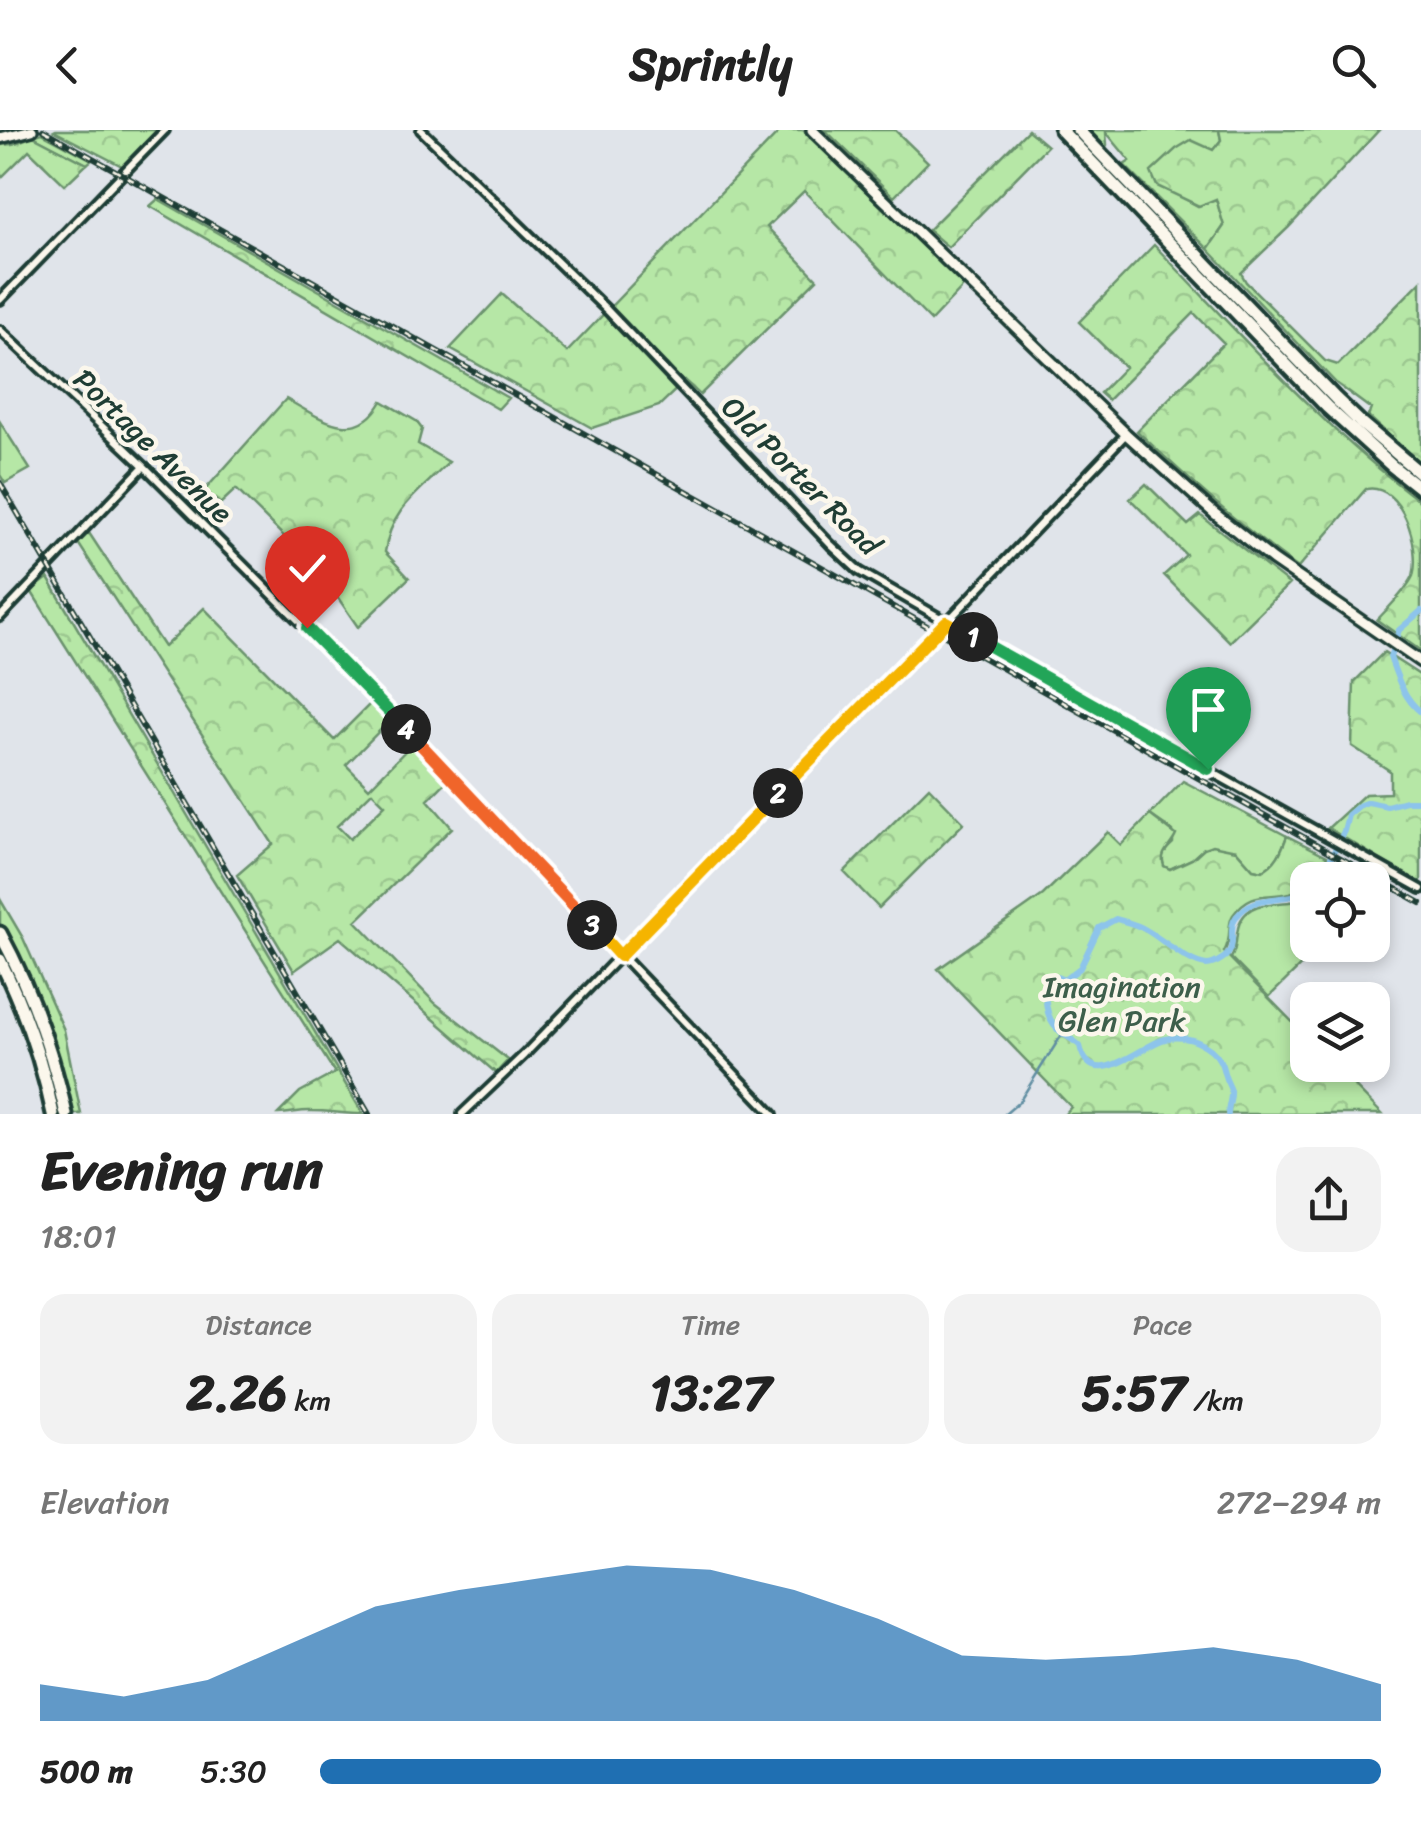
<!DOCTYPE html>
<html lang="en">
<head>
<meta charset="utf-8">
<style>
	body { margin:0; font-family:Sriracha,sans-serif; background:#f2f2f2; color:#222; height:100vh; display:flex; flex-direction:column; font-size:38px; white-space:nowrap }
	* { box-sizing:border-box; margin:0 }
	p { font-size:32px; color:#767676 }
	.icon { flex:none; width:55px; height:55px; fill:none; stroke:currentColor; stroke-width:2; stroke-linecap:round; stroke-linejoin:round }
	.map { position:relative; height:984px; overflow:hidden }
	.sheet { display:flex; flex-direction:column; background:#fff; flex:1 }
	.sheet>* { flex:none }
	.tools { position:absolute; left:1290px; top:732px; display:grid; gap:20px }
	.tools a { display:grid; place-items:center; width:100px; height:100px; border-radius:20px; background:#fff; box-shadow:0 5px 15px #0003; font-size:50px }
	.pin { position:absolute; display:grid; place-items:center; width:85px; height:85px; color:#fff; margin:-102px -42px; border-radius:50% 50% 50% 0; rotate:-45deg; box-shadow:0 0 10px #0007 }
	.pin .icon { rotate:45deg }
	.km { position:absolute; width:50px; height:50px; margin:-25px; border-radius:50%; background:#222; color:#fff; font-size:28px; line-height:50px; text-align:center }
	.round { display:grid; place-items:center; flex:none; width:105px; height:105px; border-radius:30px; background:#f2f2f2 }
	.summary { display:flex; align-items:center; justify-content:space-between; height:170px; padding:0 40px }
	h1 { font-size:55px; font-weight:700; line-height:75px }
	.stats { display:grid; grid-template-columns:repeat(3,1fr); gap:15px; height:170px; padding:10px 40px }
	.stats div { display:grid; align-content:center; border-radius:25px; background:#f2f2f2; text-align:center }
	.stats b { font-size:50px; font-weight:700 }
	.stats small { font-size:28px; font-weight:400 }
	.stats p { font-size:28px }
	.chart { height:280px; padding:20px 40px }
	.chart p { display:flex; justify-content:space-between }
	.chart svg { width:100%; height:180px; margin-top:10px; fill:#1f6fb2; opacity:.7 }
	ul { padding:0 40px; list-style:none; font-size:32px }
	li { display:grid; grid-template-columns:160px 120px 1fr; align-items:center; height:75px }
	li i { height:25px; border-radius:12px; background:#1f6fb2 }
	header { display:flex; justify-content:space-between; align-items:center; height:130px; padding:0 40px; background:#fff; font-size:45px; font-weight:700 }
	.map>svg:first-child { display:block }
</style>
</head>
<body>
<header><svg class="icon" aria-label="back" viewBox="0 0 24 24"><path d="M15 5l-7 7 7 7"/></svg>Sprintly<svg class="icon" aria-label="search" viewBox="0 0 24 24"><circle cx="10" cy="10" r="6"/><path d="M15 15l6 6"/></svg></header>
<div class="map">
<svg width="1421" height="984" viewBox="0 0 1421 984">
	<defs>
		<pattern id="forest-crowns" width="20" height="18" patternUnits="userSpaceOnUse" patternTransform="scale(2.5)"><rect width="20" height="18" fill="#b6e7a6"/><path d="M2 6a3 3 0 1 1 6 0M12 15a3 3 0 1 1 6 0" fill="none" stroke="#9cc790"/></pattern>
	</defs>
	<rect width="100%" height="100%" fill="#e0e4ea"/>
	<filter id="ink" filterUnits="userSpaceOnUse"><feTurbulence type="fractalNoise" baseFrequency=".01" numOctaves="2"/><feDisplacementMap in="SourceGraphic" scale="20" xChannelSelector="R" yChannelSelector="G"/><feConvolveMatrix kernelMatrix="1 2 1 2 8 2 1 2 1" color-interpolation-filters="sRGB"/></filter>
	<g filter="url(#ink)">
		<!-- grass -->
		<path fill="#b6e7a6" stroke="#6a926d" stroke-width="2.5" d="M 1088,0 L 1219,0 L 1221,10 L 1178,65 L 1198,76 L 1216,68 L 1224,96 L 1208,119 L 1124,35 L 1130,31 L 1106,2 L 1107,15 L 1105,18 Z
			M 42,3 L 92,30 L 87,34 L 33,6 Z
			M 0,292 L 30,339 L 5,353 L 0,345 Z
			M 1183,651 L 1287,706 C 1281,722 1277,733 1262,741 L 1253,739 L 1236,720 L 1204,718 L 1192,729 L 1170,739 L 1164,736 C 1160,724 1165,721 1173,713 L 1173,701 L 1150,685 Z
			M 1334,730 L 1370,750 L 1324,750 Z
			M 1307,766 L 1308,815 L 1322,815 L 1269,867 L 1231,828 C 1239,816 1234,802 1241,790 C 1255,765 1288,779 1307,766 Z
			M 0,769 L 23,808 L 64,900 L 81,984 L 71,984 L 55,920 L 42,882 L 28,848 L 0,794 Z"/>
		<!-- forest -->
		<path fill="url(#forest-crowns)" stroke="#6a926d" stroke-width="2.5" fill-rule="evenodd" d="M 56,0 L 160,0 L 124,37 L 54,1 Z
			M 781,0 L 803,0 L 964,156 L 931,191 L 804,61 L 767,97 L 817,149 L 700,265 L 685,251 L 659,276 L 592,298 L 450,219 L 502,164 L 567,222 Z
			M 825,0 L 895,0 L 928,32 L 894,67 Z
			M 1028,0 L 1047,16 L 948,117 L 928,100 Z
			M 1219,0 L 1379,0 L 1289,97 L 1241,143 L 1246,152 L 1325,231 L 1338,235 L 1421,151 L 1421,334 L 1368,286 L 1371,279 L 1336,253 L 1208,119 L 1224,96 L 1216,69 L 1199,76 L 1157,56 L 1151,42 L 1176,19 L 1191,10 L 1213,20 L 1221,10 Z
			M 33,6 L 87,34 L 65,55 L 29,20 L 0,49 L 0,15 L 13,14 Z
			M 158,69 L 508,268 L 498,279 L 150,76 Z
			M 1154,115 C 1240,204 1322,298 1421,372 L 1421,521 L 1377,490 C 1389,477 1406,461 1413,446 C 1421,418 1402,352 1366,359 L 1298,438 C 1239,395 1190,351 1137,301 L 1224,213 L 1194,183 L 1108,270 L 1100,263 L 1125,237 L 1079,192 Z
			M 286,269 C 319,287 356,317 382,271 L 416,291 L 422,299 L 418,314 L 449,332 C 420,362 391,378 385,422 L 409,448 L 358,497 L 321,443 L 236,359 L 220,374 L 205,360 Z
			M 1146,354 L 1188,395 L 1200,385 L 1289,454 L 1230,512 L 1164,445 L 1186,425 L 1130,369 Z
			M 89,403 L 164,517 L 204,478 L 334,610 L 373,571 L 391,589 L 346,635 L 369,658 L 413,613 L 447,651 L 428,670 L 452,698 L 356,791 L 435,873 L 508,930 L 496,943 L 340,808 L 294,841 L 237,745 L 273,714 L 78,413 ZM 372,662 L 385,675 L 350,709 L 337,696 Z
			M 48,448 L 363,984 C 345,984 329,981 312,981 C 301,980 291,984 278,984 L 300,962 L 335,943 L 31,461 Z
			M 1384,522 L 1421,546 L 1421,754 L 1328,698 L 1365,664 L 1390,663 L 1390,641 L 1352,616 L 1354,552 Z
			M 929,657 L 964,693 L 879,778 L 844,742 Z
			M 1150,685 L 1176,705 C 1171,718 1159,721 1164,736 L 1170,739 L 1192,729 L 1204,718 L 1212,715 L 1236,720 L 1253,739 L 1262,741 C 1277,733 1281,722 1287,706 L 1327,726 C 1319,741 1306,759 1290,763 C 1266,768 1251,760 1233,785 C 1226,796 1233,807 1224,822 L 1307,907 L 1308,935 L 1334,935 L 1382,984 L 1065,984 L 1071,977 L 938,839 L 1043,765 L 1108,702 L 1121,715 Z"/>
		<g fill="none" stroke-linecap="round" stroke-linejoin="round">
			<!-- stream -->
			<path stroke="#618ea2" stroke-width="2.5" d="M 1005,984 L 1019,972 L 1063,903"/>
			<!-- river -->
			<path stroke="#8dc4eb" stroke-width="6" d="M 1421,481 L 1399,500 L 1390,527 C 1397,547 1404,569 1421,582
				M 1320,750 L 1344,701 L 1348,685 L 1360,675 L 1368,672 L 1387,676 L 1406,671 L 1421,671
				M 1228,984 C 1228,977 1232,967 1231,961 C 1230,956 1226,951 1225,946 C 1223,941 1223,936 1220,931 C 1211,913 1184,904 1165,909 C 1141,915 1091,965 1080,916 C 1074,910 1065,906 1058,900 C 1046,889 1043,865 1048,850 L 1057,847 L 1064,850 L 1080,838 L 1099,798 L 1116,789 C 1126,792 1137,794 1146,800 C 1162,809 1189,834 1207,835 C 1212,835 1219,831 1222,829 C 1240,818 1226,800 1236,787 C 1257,761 1280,775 1308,760"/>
			<!-- tertiary casing -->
			<g stroke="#1f3d34" stroke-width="14">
				<path id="tertiary" d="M 421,0 L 607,180 L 831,415 L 859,441 L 1077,567 L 1421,759
					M 0,170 L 165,0
					M 0,200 L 144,336 L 354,546 L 773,984
					M 0,487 L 144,336
					M 462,984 L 524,925 L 816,623 L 947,492 L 1126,304"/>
			</g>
			<!-- primary casing -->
			<g stroke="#1f3d34" stroke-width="16">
				<path id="primary" d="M 812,0 L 1126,304 L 1214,383 L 1273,430 L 1421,532
					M 0,8 L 32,0"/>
			</g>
			<!-- motorway casing -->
			<g stroke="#1f3d34" stroke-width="19">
				<path id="motorway" d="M 1061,0 L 1327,277 L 1392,336 L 1421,359
					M 1078,0 L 1335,268 L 1361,293 L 1421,344
					M 0,803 C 31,860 52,920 66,984
					M 0,830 C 24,879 42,930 53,984"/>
			</g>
			<!-- tertiary -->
			<use href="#tertiary" stroke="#fbf7ec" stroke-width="6"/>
			<!-- primary -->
			<use href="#primary" stroke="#fbf7ec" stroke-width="9"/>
			<!-- motorway -->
			<use href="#motorway" stroke="#fbf7ec" stroke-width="11"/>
			<!-- rail casing -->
			<g stroke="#1f3d34" stroke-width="6">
				<path id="rail" d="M 43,0 L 1421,773
					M 0,353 L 369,984"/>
			</g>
			<!-- rail -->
			<use href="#rail" stroke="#fbf7ec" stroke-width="2.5" stroke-dasharray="8" stroke-linecap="butt"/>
		</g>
	</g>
	<g fill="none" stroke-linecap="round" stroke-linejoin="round" filter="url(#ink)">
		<!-- split-1 casing -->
		<g stroke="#fff" stroke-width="20">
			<path id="split-1" d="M 973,507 L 1208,639"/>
		</g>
		<!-- split-2 casing -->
		<g stroke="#fff" stroke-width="20">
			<path id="split-2" d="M 778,663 L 946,492 L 973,507"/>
		</g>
		<!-- split-3 casing -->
		<g stroke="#fff" stroke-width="20">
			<path id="split-3" d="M 592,795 L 620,826 L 778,663"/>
		</g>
		<!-- split-4 casing -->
		<g stroke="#fff" stroke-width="20">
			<path id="split-4" d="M 406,599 L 592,795"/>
		</g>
		<!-- split-5 casing -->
		<g stroke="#fff" stroke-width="20">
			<path id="split-5" d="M 307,498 L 406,599"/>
		</g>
		<!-- split-1 -->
		<use href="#split-1" stroke="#22a559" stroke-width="12"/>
		<!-- split-2 -->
		<use href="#split-2" stroke="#f5b400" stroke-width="12"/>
		<!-- split-3 -->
		<use href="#split-3" stroke="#f5b400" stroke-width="12"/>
		<!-- split-4 -->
		<use href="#split-4" stroke="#f0652b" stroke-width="12"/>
		<!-- split-5 -->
		<use href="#split-5" stroke="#22a559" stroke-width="12"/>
	</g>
	<g text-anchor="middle" stroke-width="9" stroke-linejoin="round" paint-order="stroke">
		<!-- street labels -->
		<g font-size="30" fill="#1f3d34" stroke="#fbf7ec">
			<text transform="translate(153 316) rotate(44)" y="10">Portage Avenue</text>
			<text transform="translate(801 346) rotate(45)" y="10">Old Porter Road</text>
		</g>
		<!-- park labels -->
		<g font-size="30" fill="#3d5f4b" stroke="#fbf7ec">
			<text x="1122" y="867">Imagination<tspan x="1122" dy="34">Glen Park</tspan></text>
		</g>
	</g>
</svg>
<div class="tools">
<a><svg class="icon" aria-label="locate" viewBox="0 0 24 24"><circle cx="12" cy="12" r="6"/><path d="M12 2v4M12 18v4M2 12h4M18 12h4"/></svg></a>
<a><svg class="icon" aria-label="layers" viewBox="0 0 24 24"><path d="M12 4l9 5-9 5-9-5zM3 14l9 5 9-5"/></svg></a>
</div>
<div class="pin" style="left:1208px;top:639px;background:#1e9e55"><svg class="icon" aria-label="arrive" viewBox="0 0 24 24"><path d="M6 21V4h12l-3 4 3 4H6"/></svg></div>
<div class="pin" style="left:307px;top:498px;background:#d93025"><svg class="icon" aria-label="check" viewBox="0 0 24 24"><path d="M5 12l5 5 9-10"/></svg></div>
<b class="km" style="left:973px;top:507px">1</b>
<b class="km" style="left:778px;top:663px">2</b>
<b class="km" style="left:592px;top:795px">3</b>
<b class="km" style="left:406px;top:599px">4</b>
</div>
<section class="sheet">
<div class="summary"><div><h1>Evening run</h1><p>18:01</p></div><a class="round"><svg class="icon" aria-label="share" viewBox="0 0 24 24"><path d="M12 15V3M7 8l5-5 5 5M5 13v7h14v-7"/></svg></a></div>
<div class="stats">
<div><p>Distance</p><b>2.26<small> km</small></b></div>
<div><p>Time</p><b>13:27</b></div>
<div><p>Pace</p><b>5:57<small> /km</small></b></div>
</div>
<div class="chart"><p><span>Elevation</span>272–294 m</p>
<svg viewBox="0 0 160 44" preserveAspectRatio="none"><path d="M0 44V35L10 38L20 34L30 25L40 16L50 12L60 9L70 6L80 7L90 12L100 19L110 28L120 29L130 28L140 26L150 29L160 35V44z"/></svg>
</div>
<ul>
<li><b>500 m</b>5:30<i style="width:100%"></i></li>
</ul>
</section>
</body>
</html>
